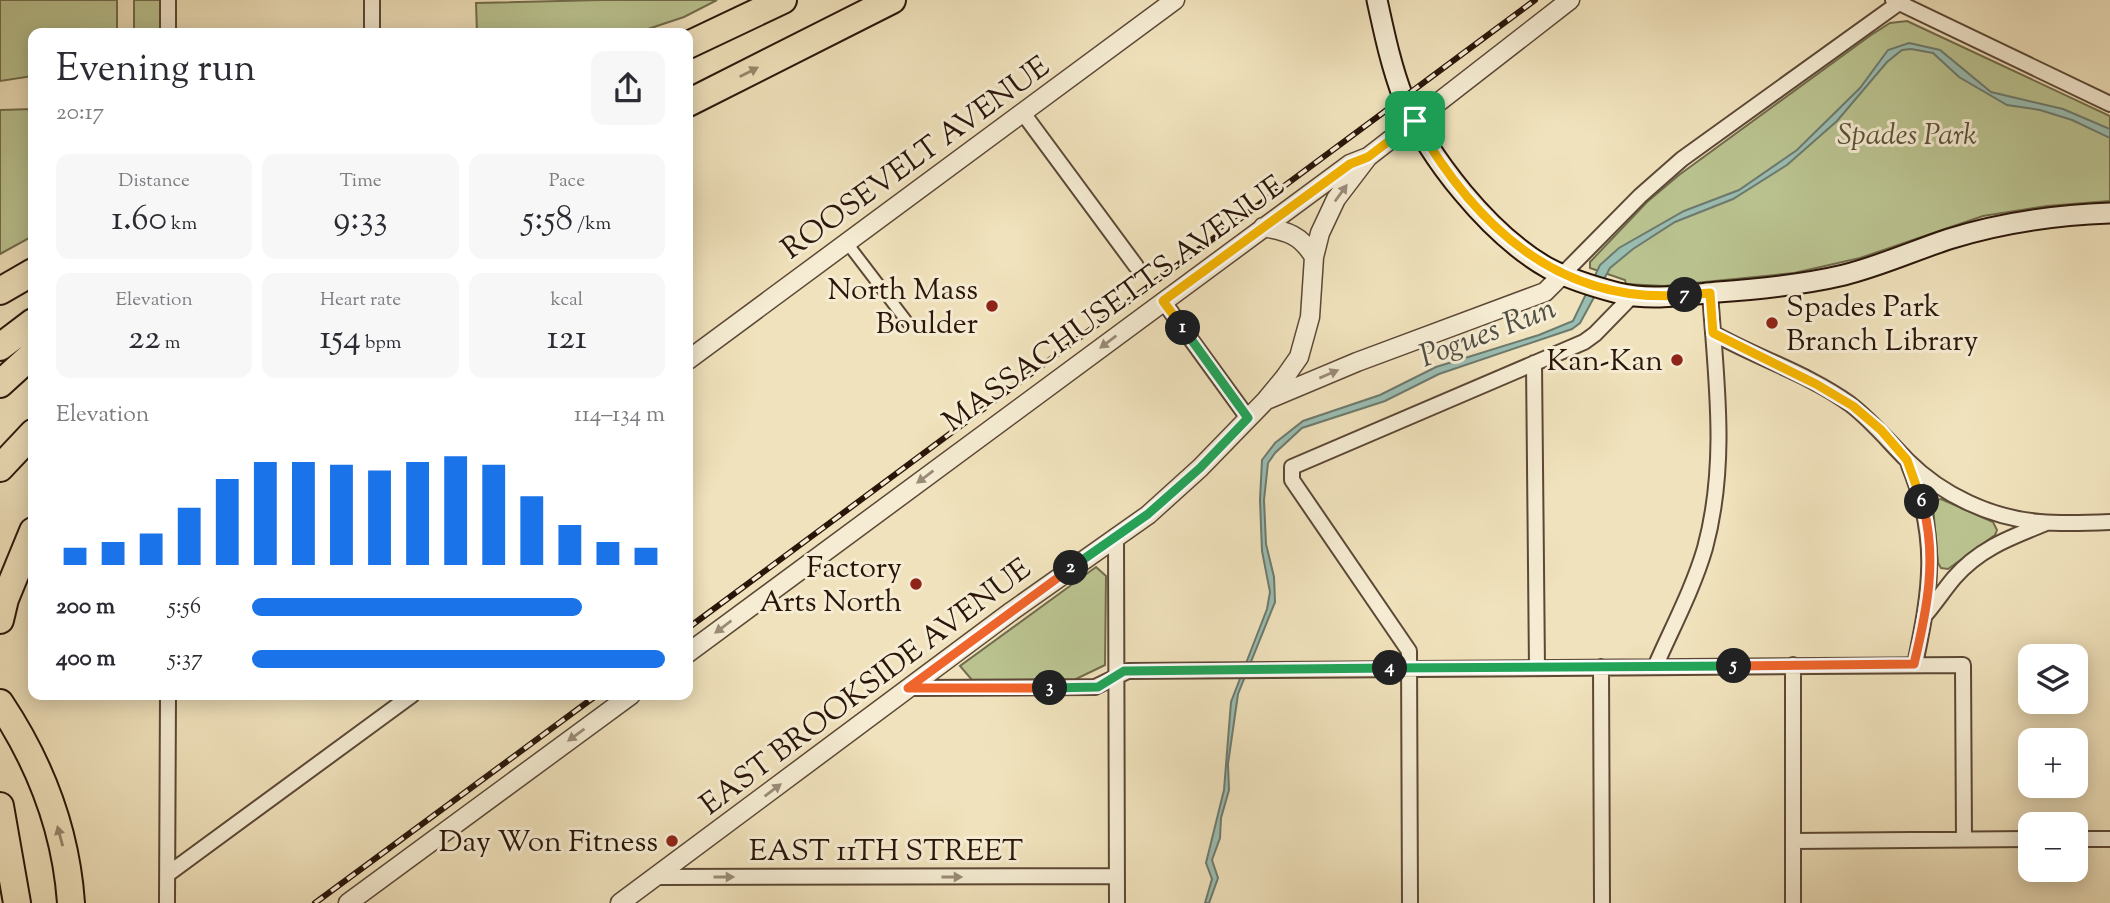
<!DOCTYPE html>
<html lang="en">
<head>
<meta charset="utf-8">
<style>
	body { margin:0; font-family:"Sorts Mill Goudy",serif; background:#f7f7f7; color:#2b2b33; height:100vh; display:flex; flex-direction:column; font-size:26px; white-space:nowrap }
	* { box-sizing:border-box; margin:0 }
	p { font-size:23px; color:#7c7c81 }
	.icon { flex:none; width:38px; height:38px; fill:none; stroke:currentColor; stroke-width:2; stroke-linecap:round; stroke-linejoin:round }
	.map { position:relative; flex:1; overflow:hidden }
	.details { position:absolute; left:28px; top:28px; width:665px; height:672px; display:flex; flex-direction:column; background:#fff; border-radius:14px; box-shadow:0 4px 18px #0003 }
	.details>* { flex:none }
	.buttons { position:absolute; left:2018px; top:644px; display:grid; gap:14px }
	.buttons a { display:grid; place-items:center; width:70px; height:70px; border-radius:14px; background:#fff; box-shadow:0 4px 18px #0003; font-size:35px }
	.pin { position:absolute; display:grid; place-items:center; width:60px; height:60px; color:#fff; margin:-30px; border-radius:14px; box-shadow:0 4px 10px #0006 }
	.km { position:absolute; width:35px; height:35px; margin:-18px; border-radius:50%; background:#222; color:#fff; font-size:19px; line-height:35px; text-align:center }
	.round { display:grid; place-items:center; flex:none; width:74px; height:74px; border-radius:14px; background:#f7f7f7 }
	.summary { display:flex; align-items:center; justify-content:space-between; height:119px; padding:0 28px }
	h1 { font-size:38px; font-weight:600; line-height:52px }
	.figures { display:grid; grid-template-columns:repeat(3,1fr); gap:10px; height:119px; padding:7px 28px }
	.figures div { display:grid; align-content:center; border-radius:14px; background:#f7f7f7; text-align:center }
	.figures b { font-size:35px; font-weight:600 }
	.figures small { font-size:19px; font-weight:400 }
	.figures p { font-size:19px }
	.chart { height:196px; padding:14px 28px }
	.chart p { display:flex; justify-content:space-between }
	.chart svg { width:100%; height:126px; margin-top:7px; stroke:#1a73e8; stroke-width:6 }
	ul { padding:0 28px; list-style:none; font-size:23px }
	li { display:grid; grid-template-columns:112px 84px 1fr; align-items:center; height:52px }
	li i { height:18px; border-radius:9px; background:#1a73e8 }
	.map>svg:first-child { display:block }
</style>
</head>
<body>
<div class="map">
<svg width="2110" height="903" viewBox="0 0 2110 903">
	<rect width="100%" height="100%" fill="#f0e2bc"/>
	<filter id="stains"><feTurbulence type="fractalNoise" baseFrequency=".00286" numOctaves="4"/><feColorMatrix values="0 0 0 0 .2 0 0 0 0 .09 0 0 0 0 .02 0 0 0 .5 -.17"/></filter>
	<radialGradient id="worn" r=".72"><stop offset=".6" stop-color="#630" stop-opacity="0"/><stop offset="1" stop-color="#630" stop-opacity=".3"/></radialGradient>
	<!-- green -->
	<path fill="#bac390" stroke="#726c4c" stroke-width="2" d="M 0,0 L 117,0 L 117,33 L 33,33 L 33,76 L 0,81 Z
		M 134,0 L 163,0 L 164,33 L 134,33 Z
		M 601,0 L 717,0 L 684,17 L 636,33 L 477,33 L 476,3 Z
		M 1907,21 L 2110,116 L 2110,201 L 2047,206 L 1983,216 L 1860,258 L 1794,273 L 1664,286 L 1626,284 L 1625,280 L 1590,268 L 1590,262 L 1647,202 L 1679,175 L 1871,35 L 1890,23 Z
		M 33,109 L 33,236 L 0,254 L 0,110 Z
		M 1941,499 L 1993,522 L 1997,530 L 1995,535 L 1948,569 L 1941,568 L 1938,563 L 1933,506 L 1937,500 Z
		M 1096,567 L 1106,576 L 1105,665 L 1074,680 L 972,680 L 960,666 Z"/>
	<!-- water -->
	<path fill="#9abdb2" stroke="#6d7a6e" stroke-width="2" d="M 1909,43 L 1940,50 L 1991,92 L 2063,109 L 2110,129 L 2110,138 L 2072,120 L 2040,110 L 2007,105 L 1959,77 L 1933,53 L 1911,49 L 1902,50 L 1887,62 L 1837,121 L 1787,165 L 1733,199 L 1675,222 L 1633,249 L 1610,268 L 1580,323 L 1572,329 L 1439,374 L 1385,401 L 1302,428 L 1275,453 L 1268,463 L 1264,500 L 1266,544 L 1274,577 L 1275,602 L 1238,694 L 1228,764 L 1229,790 L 1221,818 L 1220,838 L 1212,860 L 1218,878 L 1209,903 L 1205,903 L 1212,879 L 1206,863 L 1224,790 L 1231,702 L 1267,609 L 1270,592 L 1262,551 L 1260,500 L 1262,460 L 1275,443 L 1303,421 L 1380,395 L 1436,367 L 1539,335 L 1573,321 L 1600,265 L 1619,248 L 1684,211 L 1739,190 L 1797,150 L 1860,88 L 1888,50 Z"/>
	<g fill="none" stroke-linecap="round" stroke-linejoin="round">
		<!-- pedestrian casing -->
		<g stroke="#5c4836" stroke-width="14">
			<path id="pedestrian" d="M 847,243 L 908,323"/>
		</g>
		<!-- minor casing -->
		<g stroke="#5c4836" stroke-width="18">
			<path id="minor" d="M 168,0 L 168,33
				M 1893,0 L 2110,104
				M 372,27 L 372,0
				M 1023,113 L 1136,266
				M 1563,274 L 1640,196 L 1682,159 L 1903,0
				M 1163,301 L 1248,418
				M 1713,333 C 1757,358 1809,374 1850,404 C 1872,421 1888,441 1907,460 C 1942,495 1991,518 2040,522 C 2063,524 2087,523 2110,522
				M 1534,363 L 1537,668
				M 1909,465 C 1939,539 1931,588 1915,664
				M 1116,536 L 1117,903
				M 1926,614 C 1936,602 1944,590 1954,578 C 1979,549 2009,538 2044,524
				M 1793,665 L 1793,903
				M 1601,667 L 1602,903
				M 1655,667 C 1672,628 1693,589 1705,548 C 1728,463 1716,379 1710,293
				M 908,688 L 1095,687 L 1128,671 L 1963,665 L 1964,840
				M 2076,839 L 2110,839
				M 1793,841 L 2030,839
				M 168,874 L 412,695
				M 656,877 L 1117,876
				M 167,903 L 168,695
				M 1410,903 L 1409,651 L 1292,480 L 1292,467 L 1584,342 L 1595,334 L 1633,295"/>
		</g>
		<!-- tertiary casing -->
		<g stroke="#5c4836" stroke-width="21">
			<path id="tertiary" d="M 1263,227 C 1287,231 1301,235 1314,257
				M 688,360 L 1175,0
				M 1269,399 L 1357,362 L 1545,292 L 1563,274
				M 688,653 L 1350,164 L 1368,157 L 1570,0
				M 348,903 L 631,695
				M 620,903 L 1012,611 L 1148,515 L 1200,468 L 1266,400 L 1285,377 L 1299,357 L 1310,317 L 1314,257 L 1320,233 L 1336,199 L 1368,157"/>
		</g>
		<!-- secondary casing -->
		<g stroke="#2a1509" stroke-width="23">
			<path id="secondary" d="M 1377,0 C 1384,32 1391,66 1403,97 C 1428,158 1490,235 1548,268 C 1569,279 1595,287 1618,293 C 1650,301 1686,295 1718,292 C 1760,289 1802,285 1844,275 C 1880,266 1913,251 1949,239 C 2000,223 2056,215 2110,213"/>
		</g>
		<!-- motorway casing -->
		<g stroke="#2a1509" stroke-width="30">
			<path id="motorway" d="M 688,45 L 783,0
				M 688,103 L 892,0
				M 0,291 L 33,272
				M 0,347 L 33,322
				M 0,384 L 33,354
				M 0,468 L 33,433
				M 0,620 L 5,599 L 33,531
				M 0,703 C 40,763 66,831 71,903
				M 0,806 L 17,903"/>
		</g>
		<!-- pedestrian -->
		<use href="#pedestrian" stroke="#f5ecd3" stroke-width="10"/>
		<!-- minor -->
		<use href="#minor" stroke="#f5ecd3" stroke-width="14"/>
		<!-- tertiary -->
		<use href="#tertiary" stroke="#f5ecd3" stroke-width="18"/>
		<!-- secondary -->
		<use href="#secondary" stroke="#f5ecd3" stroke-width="19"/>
		<!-- motorway -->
		<use href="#motorway" stroke="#f0e2bc" stroke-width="26"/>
		<!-- rail casing -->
		<g stroke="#2a1509" stroke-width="6">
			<path id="rail" d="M 688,628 L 1535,0
				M 315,903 L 597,695"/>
		</g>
		<!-- rail -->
		<use href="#rail" stroke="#f5ecd3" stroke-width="3.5" stroke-dasharray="10" stroke-linecap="butt"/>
	</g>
	<!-- one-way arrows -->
	<defs><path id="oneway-solid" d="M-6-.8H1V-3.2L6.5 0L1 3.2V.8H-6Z" transform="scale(1.75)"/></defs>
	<g fill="#97866b">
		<use href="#oneway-solid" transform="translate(749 72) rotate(-27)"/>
		<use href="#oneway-solid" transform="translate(60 836) rotate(-105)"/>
	</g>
	<g fill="#9a8b78">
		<use href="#oneway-solid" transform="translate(1341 193) rotate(-54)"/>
		<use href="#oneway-solid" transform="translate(1108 342) rotate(143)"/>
		<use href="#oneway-solid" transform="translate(1329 374) rotate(-23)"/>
		<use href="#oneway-solid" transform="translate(925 477) rotate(143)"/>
		<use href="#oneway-solid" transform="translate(723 627) rotate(143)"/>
		<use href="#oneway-solid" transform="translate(576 735) rotate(144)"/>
		<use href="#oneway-solid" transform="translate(773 790) rotate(-37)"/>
		<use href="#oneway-solid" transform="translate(724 877)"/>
		<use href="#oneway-solid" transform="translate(952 877)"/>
	</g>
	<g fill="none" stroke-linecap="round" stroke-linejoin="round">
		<!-- split-1 casing -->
		<g stroke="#fff" stroke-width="14">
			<path id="split-1" d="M 1183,328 L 1163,301 L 1350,164 L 1368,157 L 1415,121"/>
		</g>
		<!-- split-2 casing -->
		<g stroke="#fff" stroke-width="14">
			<path id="split-2" d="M 1071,568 L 1148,514 L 1200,468 L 1248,418 L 1183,328"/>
		</g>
		<!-- split-3 casing -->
		<g stroke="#fff" stroke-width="14">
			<path id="split-3" d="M 1050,688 L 908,688 L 1071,568"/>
		</g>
		<!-- split-4 casing -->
		<g stroke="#fff" stroke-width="14">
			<path id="split-4" d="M 1050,688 L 1098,687 L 1124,671 L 1128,671 L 1390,668"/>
		</g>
		<!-- split-5 casing -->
		<g stroke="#fff" stroke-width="14">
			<path id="split-5" d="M 1390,668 L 1734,666"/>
		</g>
		<!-- split-6 casing -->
		<g stroke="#fff" stroke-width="14">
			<path id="split-6" d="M 1734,666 L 1914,664 C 1927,610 1938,557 1922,502"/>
		</g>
		<!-- split-7 casing -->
		<g stroke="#fff" stroke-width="14">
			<path id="split-7" d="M 1685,295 L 1710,293 L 1713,333 L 1816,384 L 1853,406 L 1881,430 L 1907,460 L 1922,502"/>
		</g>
		<!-- split-8 casing -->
		<g stroke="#fff" stroke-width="14">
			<path id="split-8" d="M 1415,121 C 1474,225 1558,305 1685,295"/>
		</g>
		<!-- split-1 -->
		<use href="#split-1" stroke="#f5b400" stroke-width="9"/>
		<!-- split-2 -->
		<use href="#split-2" stroke="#22a559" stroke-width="9"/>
		<!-- split-3 -->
		<use href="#split-3" stroke="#f0652b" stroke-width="9"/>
		<!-- split-4 -->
		<use href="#split-4" stroke="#22a559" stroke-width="9"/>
		<!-- split-5 -->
		<use href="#split-5" stroke="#22a559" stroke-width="9"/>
		<!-- split-6 -->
		<use href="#split-6" stroke="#f0652b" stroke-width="9"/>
		<!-- split-7 -->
		<use href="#split-7" stroke="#f5b400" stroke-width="9"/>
		<!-- split-8 -->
		<use href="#split-8" stroke="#f5b400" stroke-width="9"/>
	</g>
	<!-- markers -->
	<g fill="#8f2418" stroke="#f5ecd3" stroke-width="2.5">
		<circle cx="992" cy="306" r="7"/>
		<circle cx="1772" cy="323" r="7"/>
		<circle cx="1677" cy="360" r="7"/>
		<circle cx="916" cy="584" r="7"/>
		<circle cx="672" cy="841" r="7"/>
	</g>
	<g text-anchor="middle" stroke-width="6" stroke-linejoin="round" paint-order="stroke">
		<!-- park labels -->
		<g font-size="30" font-style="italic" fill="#5c5238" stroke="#f5ecd3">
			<text x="1907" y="144">Spades Park</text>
		</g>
		<!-- street labels -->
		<g font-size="30" fill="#2a1509" stroke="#f5ecd3">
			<text transform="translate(915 157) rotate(-36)" y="10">ROOSEVELT AVENUE</text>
			<text transform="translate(1113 303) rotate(-36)" y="10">MASSACHUSETTS AVENUE</text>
			<text transform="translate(865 686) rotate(-37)" y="10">EAST BROOKSIDE AVENUE</text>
			<text x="886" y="860">EAST 11TH STREET</text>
		</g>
		<!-- poi labels -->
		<g font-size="30" fill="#2a1509" stroke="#f5ecd3" text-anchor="end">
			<text x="978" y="299">North Mass<tspan x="978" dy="34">Boulder</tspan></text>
			<text x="1786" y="316" text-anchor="start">Spades Park<tspan x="1786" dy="34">Branch Library</tspan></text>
			<text x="1663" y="370">Kan-Kan</text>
			<text x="902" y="577">Factory<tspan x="902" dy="34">Arts North</tspan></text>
			<text x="658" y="851">Day Won Fitness</text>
		</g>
		<!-- water labels -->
		<g font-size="32" font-style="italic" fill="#515044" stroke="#f5ecd3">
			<text transform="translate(1487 331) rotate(-21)" y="11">Pogues Run</text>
		</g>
	</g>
	<rect width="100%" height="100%" filter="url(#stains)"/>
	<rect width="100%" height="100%" fill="url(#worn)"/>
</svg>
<div class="buttons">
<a><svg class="icon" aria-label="layers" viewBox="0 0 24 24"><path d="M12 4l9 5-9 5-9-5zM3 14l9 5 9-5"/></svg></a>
<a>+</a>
<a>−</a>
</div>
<div class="pin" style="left:1415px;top:121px;background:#1e9e55"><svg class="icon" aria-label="arrive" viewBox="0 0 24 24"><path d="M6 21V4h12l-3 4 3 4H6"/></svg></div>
<b class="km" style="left:1183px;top:328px">1</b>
<b class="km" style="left:1071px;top:568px">2</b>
<b class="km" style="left:1050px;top:688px">3</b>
<b class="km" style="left:1390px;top:668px">4</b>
<b class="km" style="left:1734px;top:666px">5</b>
<b class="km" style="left:1922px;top:502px">6</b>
<b class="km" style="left:1685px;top:295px">7</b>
<section class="details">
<div class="summary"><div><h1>Evening run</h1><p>20:17</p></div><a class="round"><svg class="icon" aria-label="share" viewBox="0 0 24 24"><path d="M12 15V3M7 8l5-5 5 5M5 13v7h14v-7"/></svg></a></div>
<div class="figures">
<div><p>Distance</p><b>1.60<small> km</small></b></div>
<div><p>Time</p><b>9:33</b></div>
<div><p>Pace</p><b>5:58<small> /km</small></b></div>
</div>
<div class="figures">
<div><p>Elevation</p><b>22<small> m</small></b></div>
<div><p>Heart rate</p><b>154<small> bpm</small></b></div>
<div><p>kcal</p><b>121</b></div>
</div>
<div class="chart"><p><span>Elevation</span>114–134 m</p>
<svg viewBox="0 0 160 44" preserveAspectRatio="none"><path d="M5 44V38M15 44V36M25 44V33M35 44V24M45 44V14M55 44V8M65 44V8M75 44V9M85 44V11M95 44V8M105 44V6M115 44V9M125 44V20M135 44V30M145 44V36M155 44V38"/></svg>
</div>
<ul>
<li><b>200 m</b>5:56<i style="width:80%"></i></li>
<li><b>400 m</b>5:37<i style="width:100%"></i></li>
</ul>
</section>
</div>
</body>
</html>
